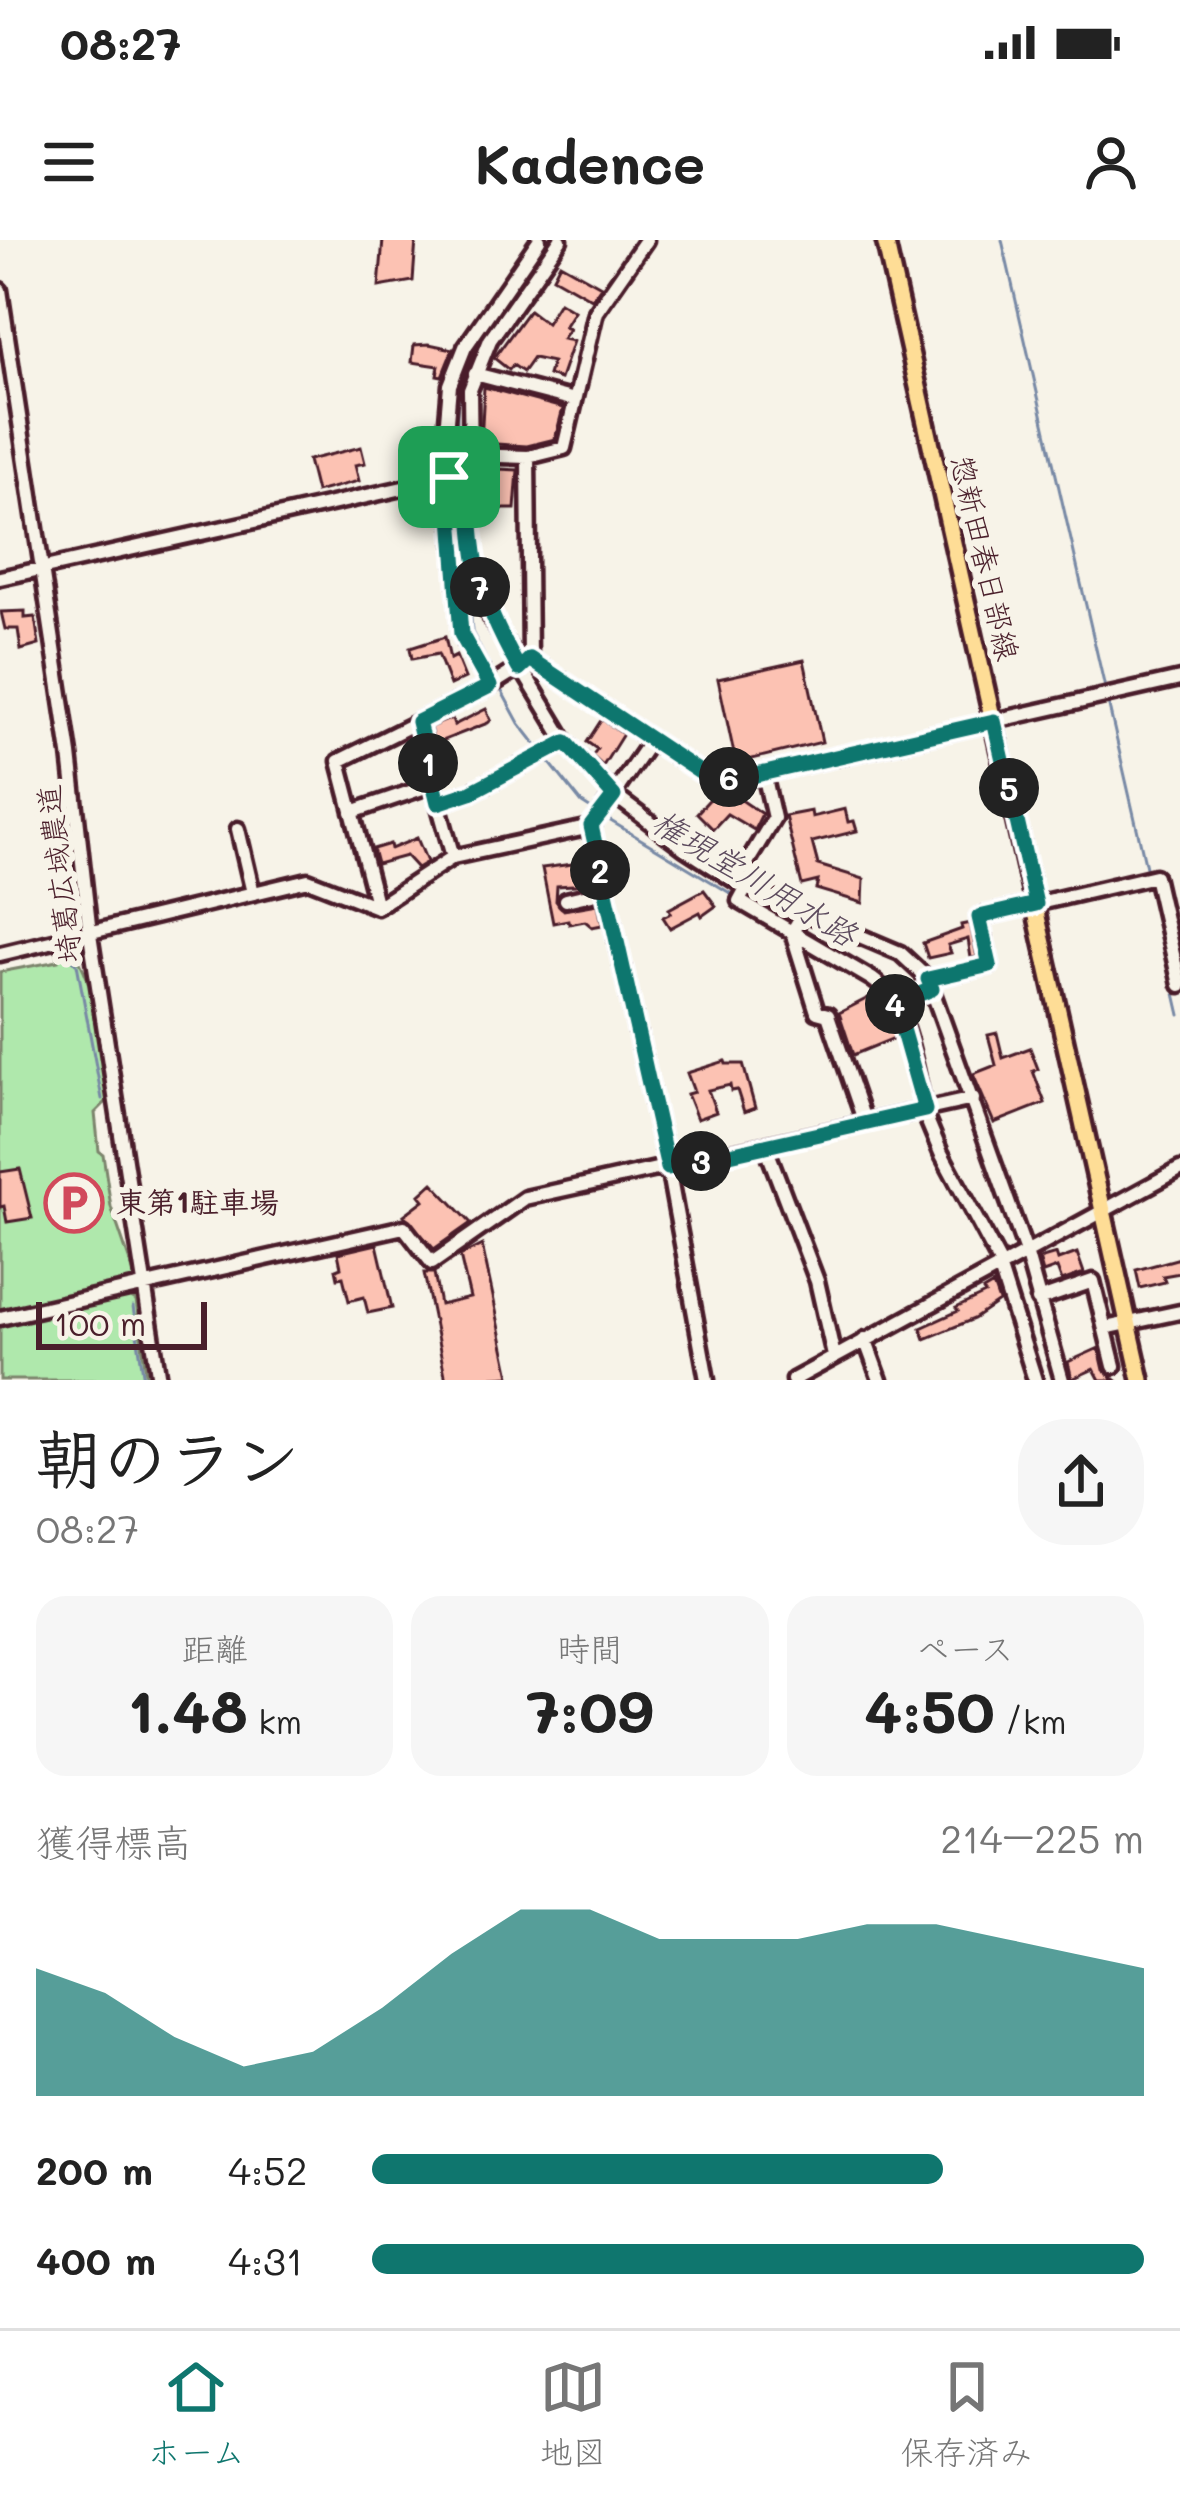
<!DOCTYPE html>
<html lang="ja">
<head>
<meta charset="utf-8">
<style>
	body { margin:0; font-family:Mali,"Klee One",sans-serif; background:#f6f6f6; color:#222; height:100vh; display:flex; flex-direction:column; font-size:45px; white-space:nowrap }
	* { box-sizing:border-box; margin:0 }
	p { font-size:39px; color:#767676 }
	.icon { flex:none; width:66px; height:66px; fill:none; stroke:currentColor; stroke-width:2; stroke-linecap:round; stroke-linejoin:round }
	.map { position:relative; height:1140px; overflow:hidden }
	.sheet { display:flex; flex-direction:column; background:#fff; flex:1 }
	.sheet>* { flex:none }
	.scale { position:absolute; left:36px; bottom:30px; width:171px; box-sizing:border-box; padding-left:12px; border:6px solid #4a1f2b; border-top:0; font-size:33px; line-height:42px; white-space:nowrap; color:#4a1f2b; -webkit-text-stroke:9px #f7f3e8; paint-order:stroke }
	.pin { position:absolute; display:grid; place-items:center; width:102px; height:102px; color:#fff; margin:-51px; border-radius:24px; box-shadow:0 6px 18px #0006 }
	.km { position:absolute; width:60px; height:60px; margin:-30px; border-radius:50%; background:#222; color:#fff; font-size:33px; line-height:60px; text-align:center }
	.round { display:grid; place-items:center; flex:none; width:126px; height:126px; border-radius:48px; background:#f6f6f6 }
	.headline { display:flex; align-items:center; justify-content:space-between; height:204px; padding:0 36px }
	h1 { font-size:66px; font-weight:800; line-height:90px }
	.stats { display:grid; grid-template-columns:repeat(3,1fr); gap:18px; height:204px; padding:12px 36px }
	.stats div { display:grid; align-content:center; border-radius:30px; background:#f6f6f6; text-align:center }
	.stats b { font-size:60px; font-weight:800 }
	.stats small { font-size:33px; font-weight:400 }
	.stats p { font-size:33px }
	.chart { height:336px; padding:24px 36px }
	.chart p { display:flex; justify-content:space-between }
	.chart svg { width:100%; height:216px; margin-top:12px; fill:#0f766e; opacity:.7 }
	ul { padding:0 36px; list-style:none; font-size:39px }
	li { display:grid; grid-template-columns:192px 144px 1fr; align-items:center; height:90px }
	li i { height:30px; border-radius:15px; background:#0f766e }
	.status { display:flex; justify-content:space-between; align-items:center; height:84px; padding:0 60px; background:#fff; direction:ltr }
	.status svg { height:33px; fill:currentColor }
	header { display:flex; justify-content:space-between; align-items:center; height:156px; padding:0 36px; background:#fff; font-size:54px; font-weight:800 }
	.menu { display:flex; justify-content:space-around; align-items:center; height:168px; border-top:3px solid #e0e0e0; background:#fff; font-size:33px; color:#767676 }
	.menu a { display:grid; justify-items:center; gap:6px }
	.menu .on { color:#0f766e }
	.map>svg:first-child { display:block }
</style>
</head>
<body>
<div class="status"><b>08:27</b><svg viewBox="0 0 49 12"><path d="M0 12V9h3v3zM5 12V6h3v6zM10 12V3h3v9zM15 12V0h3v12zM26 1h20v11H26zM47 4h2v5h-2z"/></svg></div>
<header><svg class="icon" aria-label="menu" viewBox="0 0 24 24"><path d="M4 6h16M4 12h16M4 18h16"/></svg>Kadence<svg class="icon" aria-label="person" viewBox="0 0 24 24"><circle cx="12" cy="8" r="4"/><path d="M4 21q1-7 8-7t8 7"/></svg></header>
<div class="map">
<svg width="1180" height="1140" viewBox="0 0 1180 1140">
	<rect width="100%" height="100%" fill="#f7f3e8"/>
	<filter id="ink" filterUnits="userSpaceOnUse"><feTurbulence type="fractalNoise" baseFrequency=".00833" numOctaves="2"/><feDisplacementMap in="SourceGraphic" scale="24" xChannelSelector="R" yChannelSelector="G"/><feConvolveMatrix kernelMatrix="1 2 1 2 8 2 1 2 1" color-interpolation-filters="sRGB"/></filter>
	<g filter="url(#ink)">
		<!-- green -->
		<path fill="#afe8ac" stroke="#7c846c" stroke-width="3" d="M 70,709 C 98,735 103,821 108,860 L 95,873 L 99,911 L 103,914 L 111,967 L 134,1034 L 131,1058 L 136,1061 L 147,1140 L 0,1140 L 0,732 L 58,721 L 57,712 Z"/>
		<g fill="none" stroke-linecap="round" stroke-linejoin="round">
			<!-- stream -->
			<path stroke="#7889a5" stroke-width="3" d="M 1002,0 L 1105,448
				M 459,230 C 457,198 454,167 463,135 C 477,86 523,44 549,0
				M 460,239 L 472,392 L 496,439
				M 500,448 L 519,483 L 540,510
				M 1107,458 L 1148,636
				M 546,518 L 582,563 L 596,572
				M 604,577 L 735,656
				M 1150,645 L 1180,775
				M 60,717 L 67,714 L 77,724 L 102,859
				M 133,1067 L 144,1140"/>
		</g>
		<!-- building -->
		<path fill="#fcc2b3" stroke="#4a1f2b" stroke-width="3" d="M 383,0 L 416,0 L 413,41 L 379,47 Z
			M 560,23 L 601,46 L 592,59 L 553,37 Z
			M 559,62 L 574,71 L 564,87 L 569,89 L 562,99 L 573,101 L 560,139 L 548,135 L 552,122 L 533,118 L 523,132 L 513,125 L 509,130 L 494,118 L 529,70 L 546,83 Z
			M 429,104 L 453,109 L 442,136 L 437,135 L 439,126 L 412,122 L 414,105 Z
			M 484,147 L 563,168 L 555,199 L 527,206 L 481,203 Z
			M 361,207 L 365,223 L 355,225 L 359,241 L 316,252 L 308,220 Z
			M 498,229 L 518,230 L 515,269 L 494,269 Z
			M 25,371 L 25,378 L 35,377 L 39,405 L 21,410 L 18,389 L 5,389 L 1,372 Z
			M 445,397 L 450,419 L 456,416 L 465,438 L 450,445 L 438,414 L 412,419 L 410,408 Z
			M 804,420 L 822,502 L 736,523 L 718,439 Z
			M 486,469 L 491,480 L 488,483 L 434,504 L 430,487 L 452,478 L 454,485 Z
			M 602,479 L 623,494 L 603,526 L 592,516 L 597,509 L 587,502 Z
			M 718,550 L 738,562 L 740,559 L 762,574 L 754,590 L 727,574 L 713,589 L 697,573 Z
			M 845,569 L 848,582 L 854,581 L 857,591 L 812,602 L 818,625 L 864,639 L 863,663 L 816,649 L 818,641 L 802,645 L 785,576 L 811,571 L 812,577 Z
			M 417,598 L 427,622 L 417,628 L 406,616 L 377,624 L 373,609 L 390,604 L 391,609 Z
			M 588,622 L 591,644 L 557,646 L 556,661 L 564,670 L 598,664 L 602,685 L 592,687 L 585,681 L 569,684 L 568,680 L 553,683 L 542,628 Z
			M 704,650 L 716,666 L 702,676 L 700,672 L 670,688 L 663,677 L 671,673 L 669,669 Z
			M 970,683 L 977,717 L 971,718 L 968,699 L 948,705 L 951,713 L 928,718 L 923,703 L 962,689 L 961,685 Z
			M 874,755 L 897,797 L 853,815 L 839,773 Z
			M 997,793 L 1003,818 L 1030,808 L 1038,829 L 1033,831 L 1045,863 L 994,883 L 973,834 L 996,825 L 988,795 Z
			M 725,821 L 726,824 L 743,824 L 755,868 L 744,872 L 737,850 L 731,851 L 730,845 L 708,850 L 716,872 L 697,879 L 687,854 L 694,852 L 687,833 Z
			M 20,929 L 32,978 L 7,982 L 4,966 L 0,967 L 0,932 Z
			M 433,943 L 471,983 L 434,1009 L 404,975 L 424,960 L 420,955 Z
			M 377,1004 L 392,1068 L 368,1073 L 364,1057 L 349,1061 L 343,1037 L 338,1038 L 336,1029 L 341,1027 L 338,1013 Z
			M 482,1005 L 510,1136 L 446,1140 L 424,1033 L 434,1033 L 440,1065 L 470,1058 L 460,1016 Z
			M 1077,1013 L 1084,1033 L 1062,1041 L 1057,1028 L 1043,1033 L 1039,1019 L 1056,1014 L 1058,1020 Z
			M 1180,1018 L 1180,1033 L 1163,1036 L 1165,1042 L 1140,1048 L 1136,1030 Z
			M 993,1045 L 999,1062 L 974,1079 L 925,1099 L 921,1088 L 958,1071 L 956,1068 L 985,1054 L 983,1051 Z
			M 1099,1108 L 1104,1130 L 1116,1140 L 1100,1140 L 1094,1129 L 1072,1139 L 1068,1122 Z"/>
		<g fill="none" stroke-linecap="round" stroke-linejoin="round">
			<!-- minor casing -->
			<g stroke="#4a1f2b" stroke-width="21">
				<path id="minor" d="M 560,0 L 490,100 L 470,150 L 472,305 L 488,373 L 566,502 L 614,555 L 684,608 L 746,648 L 900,713 L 928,739 L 1026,1012 L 1062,1140
					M 0,50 L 70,514 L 90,694 L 159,1140
					M 475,134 L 575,160
					M 469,215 L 528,217 L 564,208 L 596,72 L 646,0
					M 528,217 L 530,419 L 701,533 L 743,538 L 1180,439
					M 0,338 L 470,233
					M 490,446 L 461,394 L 446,192 L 450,145 L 465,107 L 539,0
					M 418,482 L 435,551
					M 651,500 L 591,587 L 668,928 L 707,1140
					M 352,572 L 434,544
					M 238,589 L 253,653
					M 453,617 L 591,587
					M 736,641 L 774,578 L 764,534
					M 746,648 L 739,661 L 872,739 C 910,766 914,828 925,870
					M 566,660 L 605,651
					M 377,667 L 339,521 L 490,446 L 525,424
					M 803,674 L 792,692 L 817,772 L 828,775 L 865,883
					M 0,714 L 308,640 L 377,667 L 453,617 L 438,563 L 471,552 L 566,502
					M 928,739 L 990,725 L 979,677 L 1155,636 L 1180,745
					M 895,764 L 932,749
					M 923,870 L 941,913 L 1001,1025
					M 766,907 L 817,1041 L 834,1116
					M 999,1026 L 1035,1140
					M 1038,1060 L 1093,1041 L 1114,1126
					M 0,1078 L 404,987 L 432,1023 L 525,958 L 973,859
					M 1105,1088 L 1180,1072
					M 865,1099 L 880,1140
					M 793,1140 L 1180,929"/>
			</g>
			<!-- major casing -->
			<g stroke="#4a1f2b" stroke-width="24">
				<path id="major" d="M 885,0 L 1141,1140"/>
			</g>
			<!-- minor -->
			<use href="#minor" stroke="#f7f3e8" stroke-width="12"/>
			<!-- major -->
			<use href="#major" stroke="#fedd96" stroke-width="15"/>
		</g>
	</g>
	<g fill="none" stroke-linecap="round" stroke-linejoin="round" filter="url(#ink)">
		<!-- route casing -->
		<g stroke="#fff" stroke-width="24">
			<path id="route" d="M 470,233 C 472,321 476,351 519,429 L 530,419 L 701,533 L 743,538 L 994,481 L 1036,664 L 979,677 L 990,725 L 928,739 L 932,749 L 895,764 L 925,870 L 668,928 L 591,586 L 614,556 L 566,502 L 471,552 L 438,563 L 418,482 L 490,446 L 461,394 L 449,237 Z"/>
		</g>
		<!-- route -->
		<use href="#route" stroke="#0f766e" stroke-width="15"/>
	</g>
	<!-- icons -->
	<defs>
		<g id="parking-ring" transform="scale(3)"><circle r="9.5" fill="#f7f3e8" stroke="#d1495b" stroke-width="1.5"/><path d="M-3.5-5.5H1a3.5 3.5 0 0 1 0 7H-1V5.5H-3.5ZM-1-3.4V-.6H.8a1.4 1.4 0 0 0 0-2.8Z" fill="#d1495b"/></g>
	</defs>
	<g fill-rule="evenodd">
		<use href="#parking-ring" x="74" y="963"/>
	</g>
	<g text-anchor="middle" stroke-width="12" stroke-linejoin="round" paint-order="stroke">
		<!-- street labels -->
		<g font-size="30" fill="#4a1f2b" stroke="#f7f3e8">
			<text transform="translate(984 318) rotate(77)" y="10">惣新田春日部線</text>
			<text transform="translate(60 634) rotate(-97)" y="10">埼葛広域農道</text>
		</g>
		<!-- poi labels -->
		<g font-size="30" font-weight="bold" fill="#4a1f2b" stroke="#f7f3e8" text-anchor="start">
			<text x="116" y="973">東第1駐車場</text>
		</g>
		<!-- water labels -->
		<g font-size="33" font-style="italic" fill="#5d4b5e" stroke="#f7f3e8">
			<text transform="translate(755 638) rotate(31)" y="12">権現堂川用水路</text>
		</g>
	</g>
</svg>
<div class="scale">100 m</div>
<div class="pin" style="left:449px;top:237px;background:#1e9e55"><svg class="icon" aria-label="arrive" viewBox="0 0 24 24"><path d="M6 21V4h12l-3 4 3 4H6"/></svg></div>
<b class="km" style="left:428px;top:523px">1</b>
<b class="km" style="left:600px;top:630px">2</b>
<b class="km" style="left:701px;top:921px">3</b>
<b class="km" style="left:895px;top:764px">4</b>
<b class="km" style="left:1009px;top:548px">5</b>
<b class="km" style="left:729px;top:537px">6</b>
<b class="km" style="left:480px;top:347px">7</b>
</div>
<section class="sheet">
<div class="headline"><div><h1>朝のラン</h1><p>08:27</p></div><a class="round"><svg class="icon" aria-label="share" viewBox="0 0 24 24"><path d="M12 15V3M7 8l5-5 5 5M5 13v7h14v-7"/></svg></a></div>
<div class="stats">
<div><p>距離</p><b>1.48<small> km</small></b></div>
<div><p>時間</p><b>7:09</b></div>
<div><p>ペース</p><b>4:50<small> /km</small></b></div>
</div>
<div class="chart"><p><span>獲得標高</span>214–225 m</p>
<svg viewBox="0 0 160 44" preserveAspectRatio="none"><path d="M0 44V18L10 23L20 32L30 38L40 35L50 26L60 15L70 6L80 6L90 12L100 12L110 12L120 9L130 9L140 12L150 15L160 18V44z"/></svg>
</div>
<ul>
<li><b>200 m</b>4:52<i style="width:74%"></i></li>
<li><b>400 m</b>4:31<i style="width:100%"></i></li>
</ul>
</section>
<nav class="menu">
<a class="on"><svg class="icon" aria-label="home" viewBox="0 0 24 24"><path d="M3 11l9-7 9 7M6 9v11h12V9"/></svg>ホーム</a>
<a><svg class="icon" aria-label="map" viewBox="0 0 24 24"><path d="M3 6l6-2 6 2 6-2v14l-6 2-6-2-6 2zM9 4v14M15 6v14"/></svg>地図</a>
<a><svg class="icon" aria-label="saved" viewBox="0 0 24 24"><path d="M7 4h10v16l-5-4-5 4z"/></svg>保存済み</a>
</nav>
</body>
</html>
